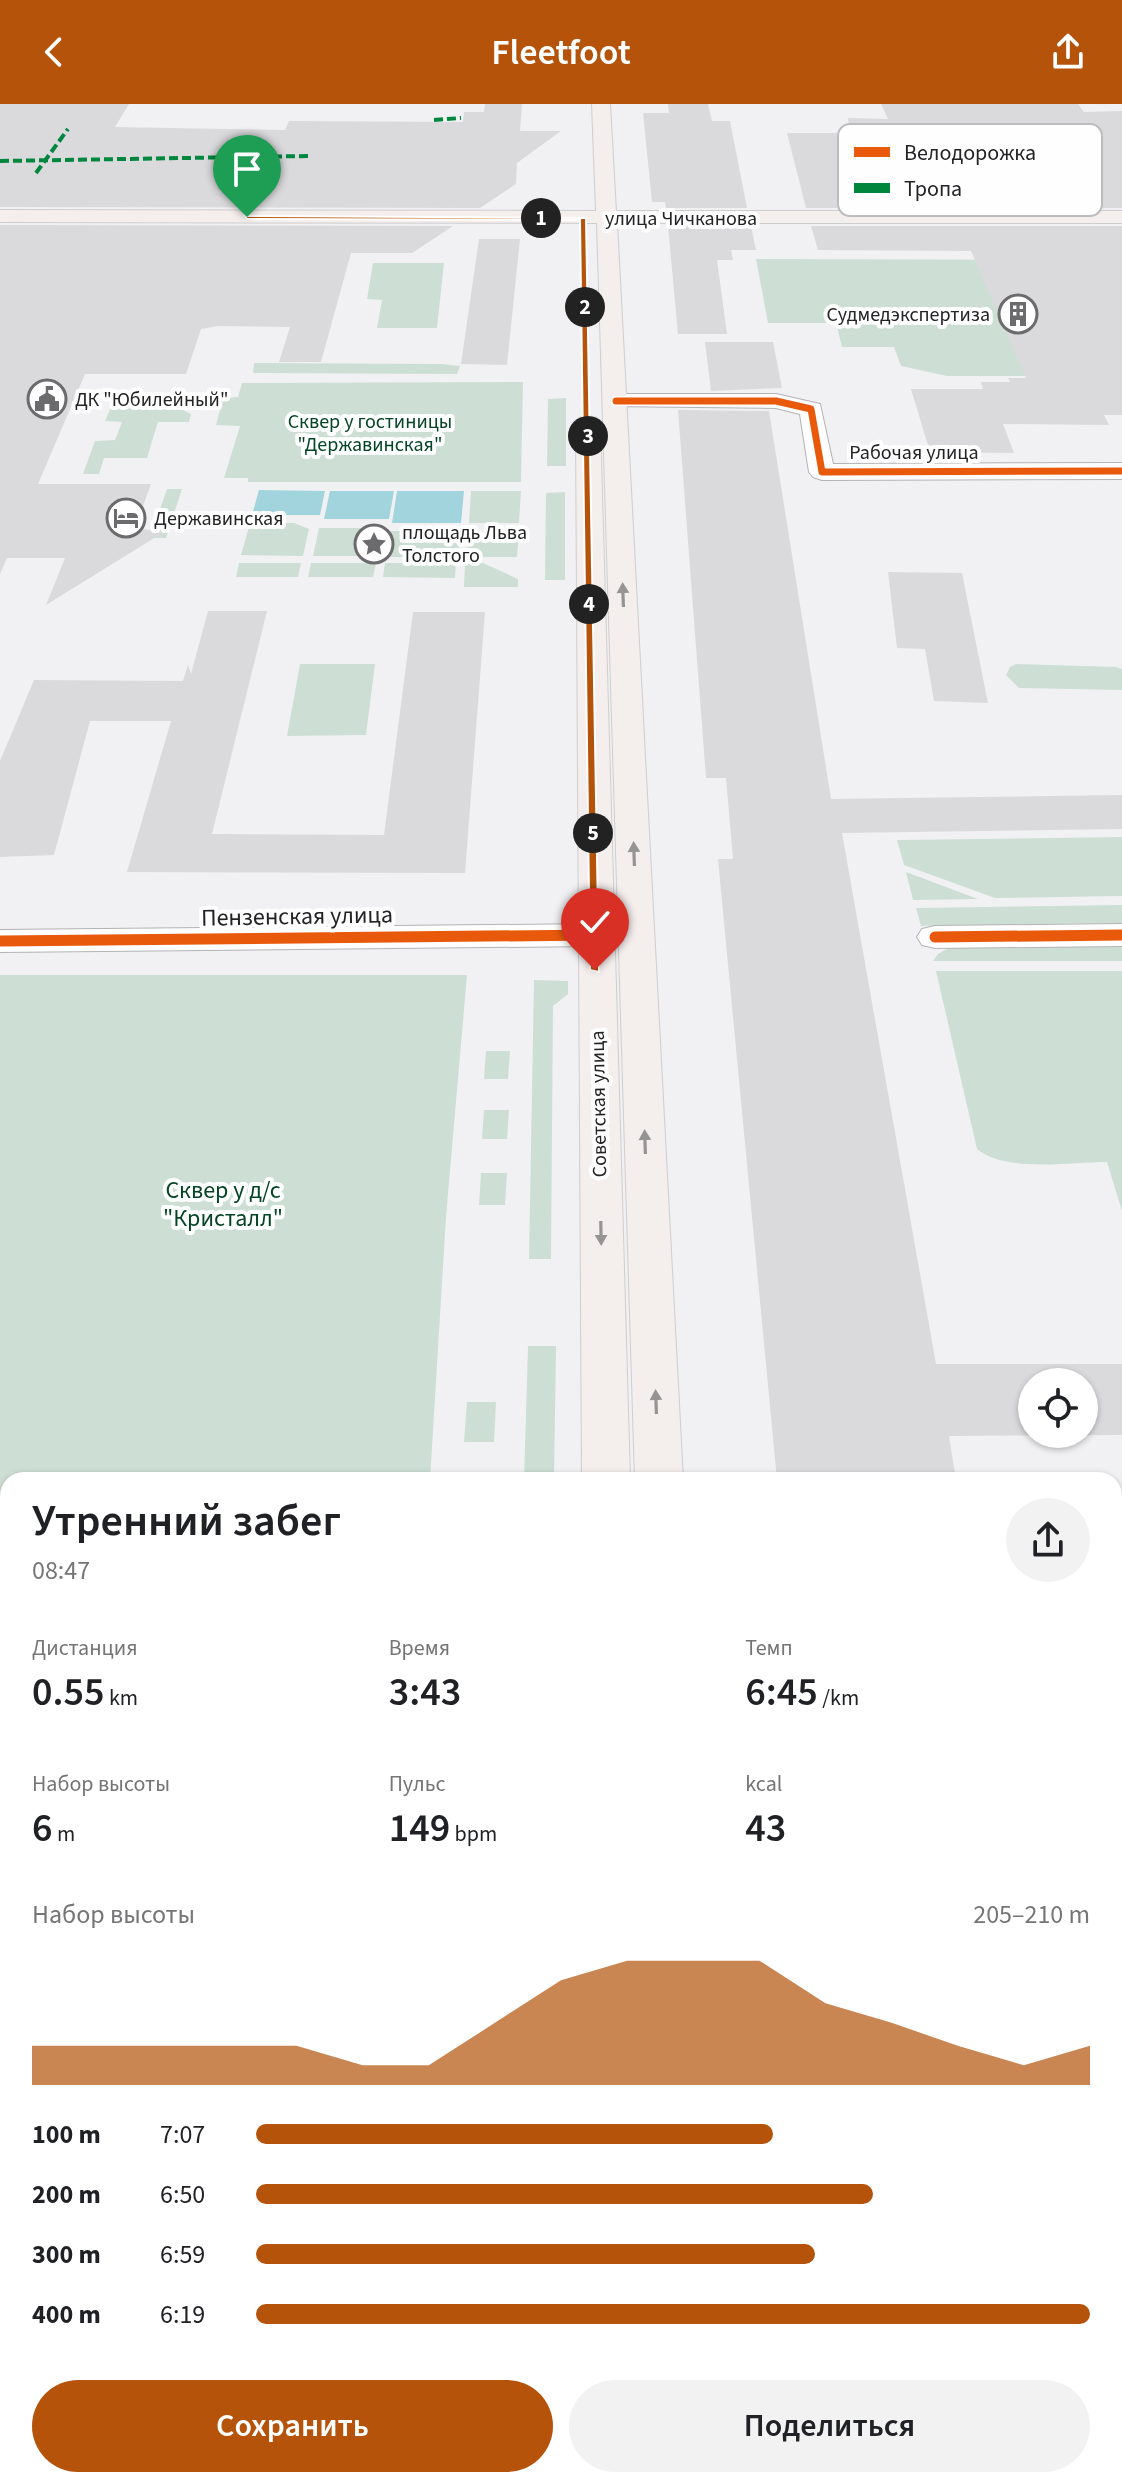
<!DOCTYPE html>
<html lang="ru">
<head>
<meta charset="utf-8">
<style>
	body { margin:0; font-family:"Source Sans 3",sans-serif; background:#f2f2f2; color:#202124; height:100vh; display:flex; flex-direction:column; font-size:30px; white-space:nowrap }
	* { box-sizing:border-box; margin:0 }
	p { font-size:26px; color:#757577 }
	.icon { flex:none; width:44px; height:44px; fill:none; stroke:currentColor; stroke-width:2; stroke-linecap:round; stroke-linejoin:round }
	.map { position:relative; flex:1; overflow:hidden }
	.sheet { position:absolute; left:0px; top:1368px; width:1122px; height:1016px; display:flex; flex-direction:column; background:#fff; border-radius:24px 24px 0 0; box-shadow:0 2px 6px #0004 }
	.sheet>* { flex:none }
	.fabs { position:absolute; left:1018px; top:1264px; display:grid; gap:16px }
	.fabs a { display:grid; place-items:center; width:80px; height:80px; border-radius:50%; background:#fff; box-shadow:0 2px 6px #0004; font-size:40px }
	.pin { position:absolute; display:grid; place-items:center; width:68px; height:68px; color:#fff; margin:-82px -34px; border-radius:50% 50% 50% 0; rotate:-45deg; box-shadow:0 0 8px #0007 }
	.pin .icon { rotate:45deg }
	.km { position:absolute; width:40px; height:40px; margin:-20px; border-radius:50%; background:#222; color:#fff; font-size:22px; line-height:40px; text-align:center }
	.round { display:grid; place-items:center; flex:none; width:84px; height:84px; border-radius:42px; background:#f2f2f2 }
	.summary { display:flex; align-items:center; justify-content:space-between; height:136px; padding:0 32px }
	h1 { font-size:44px; font-weight:600; line-height:60px }
	.stats { display:grid; grid-template-columns:repeat(3,1fr); gap:12px; height:136px; padding:8px 32px }
	.stats div { display:grid; align-content:center }
	.stats b { font-size:40px; font-weight:600 }
	.stats small { font-size:22px; font-weight:400 }
	.stats p { font-size:22px }
	.chart { height:224px; padding:16px 32px }
	.chart p { display:flex; justify-content:space-between }
	.chart svg { width:100%; height:144px; margin-top:8px; fill:#b45309; opacity:.7 }
	.button { display:flex; gap:16px; margin-top:auto; padding:16px 32px }
	.button a { flex:1; height:92px; border-radius:48px; background:#b45309; color:#fff; font-size:32px; font-weight:600; line-height:92px; text-align:center }
	.button a+a { background:#f2f2f2; color:#202124 }
	ul { padding:0 32px; list-style:none; font-size:26px }
	li { display:grid; grid-template-columns:128px 96px 1fr; align-items:center; height:60px }
	li i { height:20px; border-radius:10px; background:#b45309 }
	header { display:flex; justify-content:space-between; align-items:center; height:104px; padding:0 32px; background:#b45309; color:#fff; font-size:36px; font-weight:600 }
	.map>svg:first-child { display:block }
</style>
</head>
<body>
<header><svg class="icon" aria-label="back" viewBox="0 0 24 24"><path d="M15 5l-7 7 7 7"/></svg>Fleetfoot<svg class="icon" aria-label="share" viewBox="0 0 24 24"><path d="M12 15V3M7 8l5-5 5 5M5 13v7h14v-7"/></svg></header>
<div class="map">
<svg width="1122" height="2384" viewBox="0 0 1122 2384">
	<rect width="100%" height="100%" fill="#f1f1f4"/>
	<!-- commercial -->
	<path fill="#f5e7eb" d="M 1122,1399 L 1122,1646 L 1114,1646 L 1114,1400 Z"/>
	<!-- green -->
	<path fill="#cddfd4" d="M 756,155 L 1122,156 L 1122,272 L 947,272 L 901,262 L 894,243 L 842,243 L 836,219 L 768,219 Z
		M 373,159 L 444,159 L 437,224 L 377,224 L 382,196 L 367,195 Z
		M 254,259 L 442,260 L 460,262 L 457,270 L 253,269 Z
		M 523,278 L 521,378 L 248,378 L 248,374 L 224,374 L 240,322 L 216,321 L 223,294 L 238,293 L 242,279 Z
		M 566,294 L 566,362 L 547,362 L 548,295 Z
		M 111,303 L 177,303 L 191,310 L 189,318 L 158,318 L 147,354 L 104,354 L 99,370 L 83,370 L 95,337 L 115,336 L 122,318 L 105,317 Z
		M 167,385 L 182,385 L 166,434 L 150,434 Z
		M 471,387 L 521,387 L 519,419 L 469,419 Z
		M 565,388 L 565,476 L 545,476 L 546,389 Z
		M 250,419 L 294,419 L 309,425 L 303,452 L 241,451 Z
		M 319,424 L 367,424 L 381,430 L 377,452 L 313,452 Z
		M 390,427 L 460,427 L 458,453 L 387,453 Z
		M 469,427 L 519,427 L 517,453 L 466,453 Z
		M 239,459 L 301,459 L 298,473 L 236,473 Z
		M 311,459 L 376,459 L 373,473 L 308,473 Z
		M 385,459 L 456,459 L 455,474 L 383,473 Z
		M 465,459 L 483,459 L 518,475 L 518,483 L 464,483 Z
		M 300,560 L 375,560 L 366,631 L 287,632 Z
		M 1016,560 L 1116,563 L 1122,565 L 1122,586 L 1019,584 L 1006,571 L 1010,563 Z
		M 1122,733 L 1122,792 L 995,794 L 904,761 L 897,736 Z
		M 906,768 L 978,795 L 913,796 Z
		M 1122,801 L 1122,819 L 921,822 L 916,804 Z
		M 1122,840 L 1122,857 L 933,857 L 938,850 L 952,842 Z
		M 936,867 L 1122,867 L 1122,1107 L 1107,1058 C 1071,1058 1006,1069 977,1045 Z
		M 0,871 L 467,871 L 446,1113 L 430,1376 L 8,1376 L 8,1617 L 0,1617 Z
		M 534,876 L 568,877 L 568,890 L 553,902 L 551,1155 L 529,1155 Z
		M 486,947 L 510,947 L 508,975 L 484,975 Z
		M 484,1006 L 509,1006 L 507,1035 L 482,1035 Z
		M 481,1069 L 507,1069 L 505,1101 L 479,1101 Z
		M 528,1242 L 556,1242 L 554,1376 L 524,1376 Z
		M 467,1298 L 496,1298 L 494,1338 L 464,1338 Z"/>
	<!-- water -->
	<path fill="#a1d4dd" d="M 259,386 L 325,387 L 320,411 L 252,411 Z
		M 330,387 L 394,387 L 389,415 L 324,415 Z
		M 397,387 L 464,387 L 461,419 L 392,419 Z"/>
	<!-- building -->
	<path fill="#dadadd" fill-rule="evenodd" d="M 0,0 L 129,0 L 115,23 L 285,26 L 289,17 L 463,18 L 464,8 L 484,8 L 485,0 L 522,0 L 520,27 L 561,27 L 517,59 L 516,80 L 480,104 L 0,103 Z
		M 668,0 L 708,0 L 712,17 L 730,17 L 747,104 L 666,104 L 665,98 L 652,98 L 643,9 L 669,9 Z
		M 881,0 L 1078,0 L 1084,8 L 1122,7 L 1122,104 L 806,104 L 787,29 L 850,29 L 848,14 L 888,15 Z
		M 0,121 L 453,122 L 412,149 L 351,149 L 321,258 L 279,258 L 290,223 L 218,222 L 201,225 L 186,270 L 85,270 L 38,380 L 151,380 L 135,424 L 164,428 L 46,501 L 65,454 L 7,454 L 0,470 Z
		M 668,122 L 751,122 L 756,146 L 731,146 L 733,156 L 717,156 L 727,230 L 678,230 Z
		M 811,122 L 1122,122 L 1122,311 L 1104,311 L 1109,321 L 1003,320 L 1014,349 L 930,348 L 911,285 L 983,285 L 981,278 L 1010,278 L 1008,274 L 1026,274 L 971,147 L 818,146 Z
		M 479,135 L 520,135 L 507,261 L 461,260 Z
		M 705,238 L 773,238 L 782,284 L 711,287 Z
		M 678,306 L 769,307 L 831,695 L 1122,691 L 1122,725 L 842,729 L 936,1260 L 1122,1260 L 1122,1331 L 949,1332 L 956,1376 L 777,1376 L 718,755 L 733,755 L 726,674 L 706,674 ZM 1032,1278 L 1084,1278 L 1084,1330 L 1032,1330 Z
		M 888,468 L 962,469 L 988,599 L 934,597 L 925,545 L 897,544 Z
		M 208,507 L 267,507 L 212,730 L 384,731 L 413,508 L 485,508 L 465,769 L 127,768 L 171,617 L 90,617 L 54,751 L 0,753 L 0,657 L 34,576 L 183,577 L 188,561 L 191,570 Z"/>
	<g fill="none" stroke-linecap="round" stroke-linejoin="round">
		<!-- minor casing -->
		<g stroke="#b3b3b5" stroke-width="2">
			<path id="minor" d="M 616,290 L 776,290 L 820,300 L 833,360 L 1122,359 L 1122,375 L 822,376 L 813,373 L 809,368 L 800,310 L 776,304 L 608,302 L 604,297 L 608,292 Z
				M 595,820 L 608,823 L 613,831 L 608,839 L 595,842 L 0,848 L 0,826 Z
				M 1122,820 L 1122,842 L 935,844 L 922,841 L 917,833 L 922,825 L 935,822 Z
				M 1114,1674 L 1122,1674 L 1122,1724 L 1114,1724 Z
				M 0,1681 L 8,1681 L 8,1731 L 0,1731 Z"/>
		</g>
		<!-- major casing -->
		<g stroke="#cececf" stroke-width="2">
			<path id="major" d="M 592,0 L 610,0 L 616,107 L 1122,107 L 1122,119 L 617,119 L 683,1376 L 635,1376 L 597,119 L 0,118 L 0,106 L 596,107 Z
				M 588,312 L 597,314 L 600,319 L 630,1376 L 582,1376 L 576,319 L 579,314 Z
				M 584,2376 L 654,2376 L 654,2384 L 584,2384 Z
				M 672,2376 L 742,2376 L 742,2384 L 672,2384 Z"/>
		</g>
		<!-- minor -->
		<use href="#minor" fill="#fdfdfd" fill-rule="evenodd"/>
		<!-- major -->
		<use href="#major" fill="#f4eeed" fill-rule="evenodd"/>
		<!-- quiet -->
		<path stroke="#00873e" stroke-width="4" stroke-dasharray="9 4" stroke-linecap="butt" d="M 434,16 L 461,14
			M 0,57 L 308,52
			M 36,69 L 68,25"/>
		<!-- cycleway-far1 casing -->
		<g stroke="#fefeff" stroke-width="10">
			<path id="cycleway-far1" d="M 616,297 L 776,297 L 811,305 L 822,368 L 1122,367"/>
		</g>
		<!-- cycleway casing -->
		<g stroke="#fefeff" stroke-width="15">
			<path id="cycleway" d="M 935,833 L 1122,831
				M 0,837 L 595,831"/>
		</g>
		<!-- cycleway-far1 -->
		<use href="#cycleway-far1" stroke="#e8590c" stroke-width="7"/>
		<!-- cycleway -->
		<use href="#cycleway" stroke="#e8590c" stroke-width="11"/>
	</g>
	<!-- one-way arrows -->
	<defs><path id="oneway-solid" d="M-6-.8H1V-3.2L6.5 0L1 3.2V.8H-6Z" transform="scale(2)"/></defs>
	<g fill="#969393">
		<use href="#oneway-solid" transform="translate(623 491) rotate(-92)"/>
		<use href="#oneway-solid" transform="translate(634 750) rotate(-92)"/>
		<use href="#oneway-solid" transform="translate(645 1038) rotate(-92)"/>
		<use href="#oneway-solid" transform="translate(601 1129) rotate(89)"/>
		<use href="#oneway-solid" transform="translate(656 1298) rotate(-92)"/>
	</g>
	<!-- route -->
	<path fill="#b45309" stroke="#fff" stroke-width="2" d="M 245,112 L 586,114 L 599,868 L 590,866 L 580,116 L 247,115 Z"/>
	<!-- icons -->
	<defs>
		<g id="building-ring" transform="scale(2)"><circle r="9.5" fill="#fefeff" stroke="#6b6b6d" stroke-width="1.5"/><path d="M-4-6H4V6H1V3H-1V6H-4ZM-2.5-4.3h1.7v1.8h-1.7ZM.8-4.3h1.7v1.8H.8ZM-2.5-1h1.7V.8h-1.7ZM.8-1h1.7V.8H.8Z" fill="#6b6b6d"/></g>
		<g id="civic-ring" transform="scale(2)"><circle r="9.5" fill="#fefeff" stroke="#6b6b6d" stroke-width="1.5"/><path d="M-.6-6.5H3V-4.5H.6V-3L4-1V1h2V6H-6V1h2V-1L-.6-3ZM-1.2 2.5V6h2.4V2.5Z" fill="#6b6b6d"/></g>
		<g id="hotel-ring" transform="scale(2)"><circle r="9.5" fill="#fefeff" stroke="#6b6b6d" stroke-width="1.5"/><path d="M-6-4.5h1.5V1H6V5H4.5V3h-9V5H-6ZM-4 0a1.8 1.8 0 1 1 3.6 0ZM.5 0V-2.5h3Q6-2.5 6 0Z" fill="#6b6b6d"/></g>
		<g id="sight-ring" transform="scale(2)"><circle r="9.5" fill="#fefeff" stroke="#6b6b6d" stroke-width="1.5"/><path d="M0-6L1.8-2.2L6-1.7L2.9 1.2L3.7 5.4L0 3.3L-3.7 5.4L-2.9 1.2L-6-1.7L-1.8-2.2Z" fill="#6b6b6d"/></g>
	</defs>
	<g fill-rule="evenodd">
		<use href="#building-ring" x="1018" y="210"/>
		<use href="#civic-ring" x="47" y="295"/>
		<use href="#hotel-ring" x="126" y="414"/>
		<use href="#sight-ring" x="374" y="440"/>
	</g>
	<g text-anchor="middle" stroke-width="8" stroke-linejoin="round" paint-order="stroke">
		<!-- far-street labels -->
		<g font-size="20" fill="#232325" stroke="#fefeff">
			<text x="681" y="121">улица Чичканова</text>
			<text x="914" y="355">Рабочая улица</text>
			<text transform="translate(598 1000) rotate(-91)" y="7">Советская улица</text>
		</g>
		<!-- far-poi labels -->
		<g font-size="20" fill="#232325" stroke="#fefeff" text-anchor="start">
			<text x="990" y="217" text-anchor="end">Судмедэкспертиза</text>
			<text x="75" y="302">ДК "Юбилейный"</text>
			<text x="154" y="421">Державинская</text>
			<text x="402" y="435">площадь Льва<tspan x="402" dy="23">Толстого</tspan></text>
		</g>
		<!-- far-park labels -->
		<g font-size="20" fill="#034524" stroke="#fefeff">
			<text x="370" y="324">Сквер у гостиницы<tspan x="370" dy="23">"Державинская"</tspan></text>
		</g>
		<!-- street labels -->
		<g font-size="24" fill="#232325" stroke="#fefeff">
			<text transform="translate(297 812) rotate(-1)" y="8">Пензенская улица</text>
		</g>
		<!-- park labels -->
		<g font-size="24" fill="#034524" stroke="#fefeff">
			<text x="223" y="1094">Сквер у д/с<tspan x="223" dy="28">"Кристалл"</tspan></text>
		</g>
	</g>
	<!-- legend -->
	<rect x="838" y="20" width="264" height="92" rx="12" fill="#fefeff" stroke="#bcbcbe" stroke-width="2"/>
	<rect x="854" y="43" width="36" height="10" fill="#e8590c"/>
	<rect x="854" y="79" width="36" height="10" fill="#00873e"/>
	<g font-size="22" fill="#232325">
		<text x="904" y="56">Велодорожка</text>
		<text x="904" y="92">Тропа</text>
	</g>
</svg>
<div class="fabs">
<a><svg class="icon" aria-label="locate" viewBox="0 0 24 24"><circle cx="12" cy="12" r="6"/><path d="M12 2v4M12 18v4M2 12h4M18 12h4"/></svg></a>
</div>
<div class="pin" style="left:247px;top:113px;background:#1e9e55"><svg class="icon" aria-label="arrive" viewBox="0 0 24 24"><path d="M6 21V4h12l-3 4 3 4H6"/></svg></div>
<div class="pin" style="left:595px;top:866px;background:#d93025"><svg class="icon" aria-label="check" viewBox="0 0 24 24"><path d="M5 12l5 5 9-10"/></svg></div>
<b class="km" style="left:541px;top:114px">1</b>
<b class="km" style="left:585px;top:203px">2</b>
<b class="km" style="left:588px;top:332px">3</b>
<b class="km" style="left:589px;top:500px">4</b>
<b class="km" style="left:593px;top:729px">5</b>
<section class="sheet">
<div class="summary"><div><h1>Утренний забег</h1><p>08:47</p></div><a class="round"><svg class="icon" aria-label="share" viewBox="0 0 24 24"><path d="M12 15V3M7 8l5-5 5 5M5 13v7h14v-7"/></svg></a></div>
<div class="stats">
<div><p>Дистанция</p><b>0.55<small> km</small></b></div>
<div><p>Время</p><b>3:43</b></div>
<div><p>Темп</p><b>6:45<small> /km</small></b></div>
</div>
<div class="stats">
<div><p>Набор высоты</p><b>6<small> m</small></b></div>
<div><p>Пульс</p><b>149<small> bpm</small></b></div>
<div><p>kcal</p><b>43</b></div>
</div>
<div class="chart"><p><span>Набор высоты</span>205–210 m</p>
<svg viewBox="0 0 160 44" preserveAspectRatio="none"><path d="M0 44V32L10 32L20 32L30 32L40 32L50 38L60 38L70 25L80 12L90 6L100 6L110 6L120 19L130 25L140 32L150 38L160 32V44z"/></svg>
</div>
<ul>
<li><b>100 m</b>7:07<i style="width:62%"></i></li>
<li><b>200 m</b>6:50<i style="width:74%"></i></li>
<li><b>300 m</b>6:59<i style="width:67%"></i></li>
<li><b>400 m</b>6:19<i style="width:100%"></i></li>
</ul>
<div class="button"><a>Сохранить</a><a>Поделиться</a></div>
</section>
</div>
</body>
</html>
